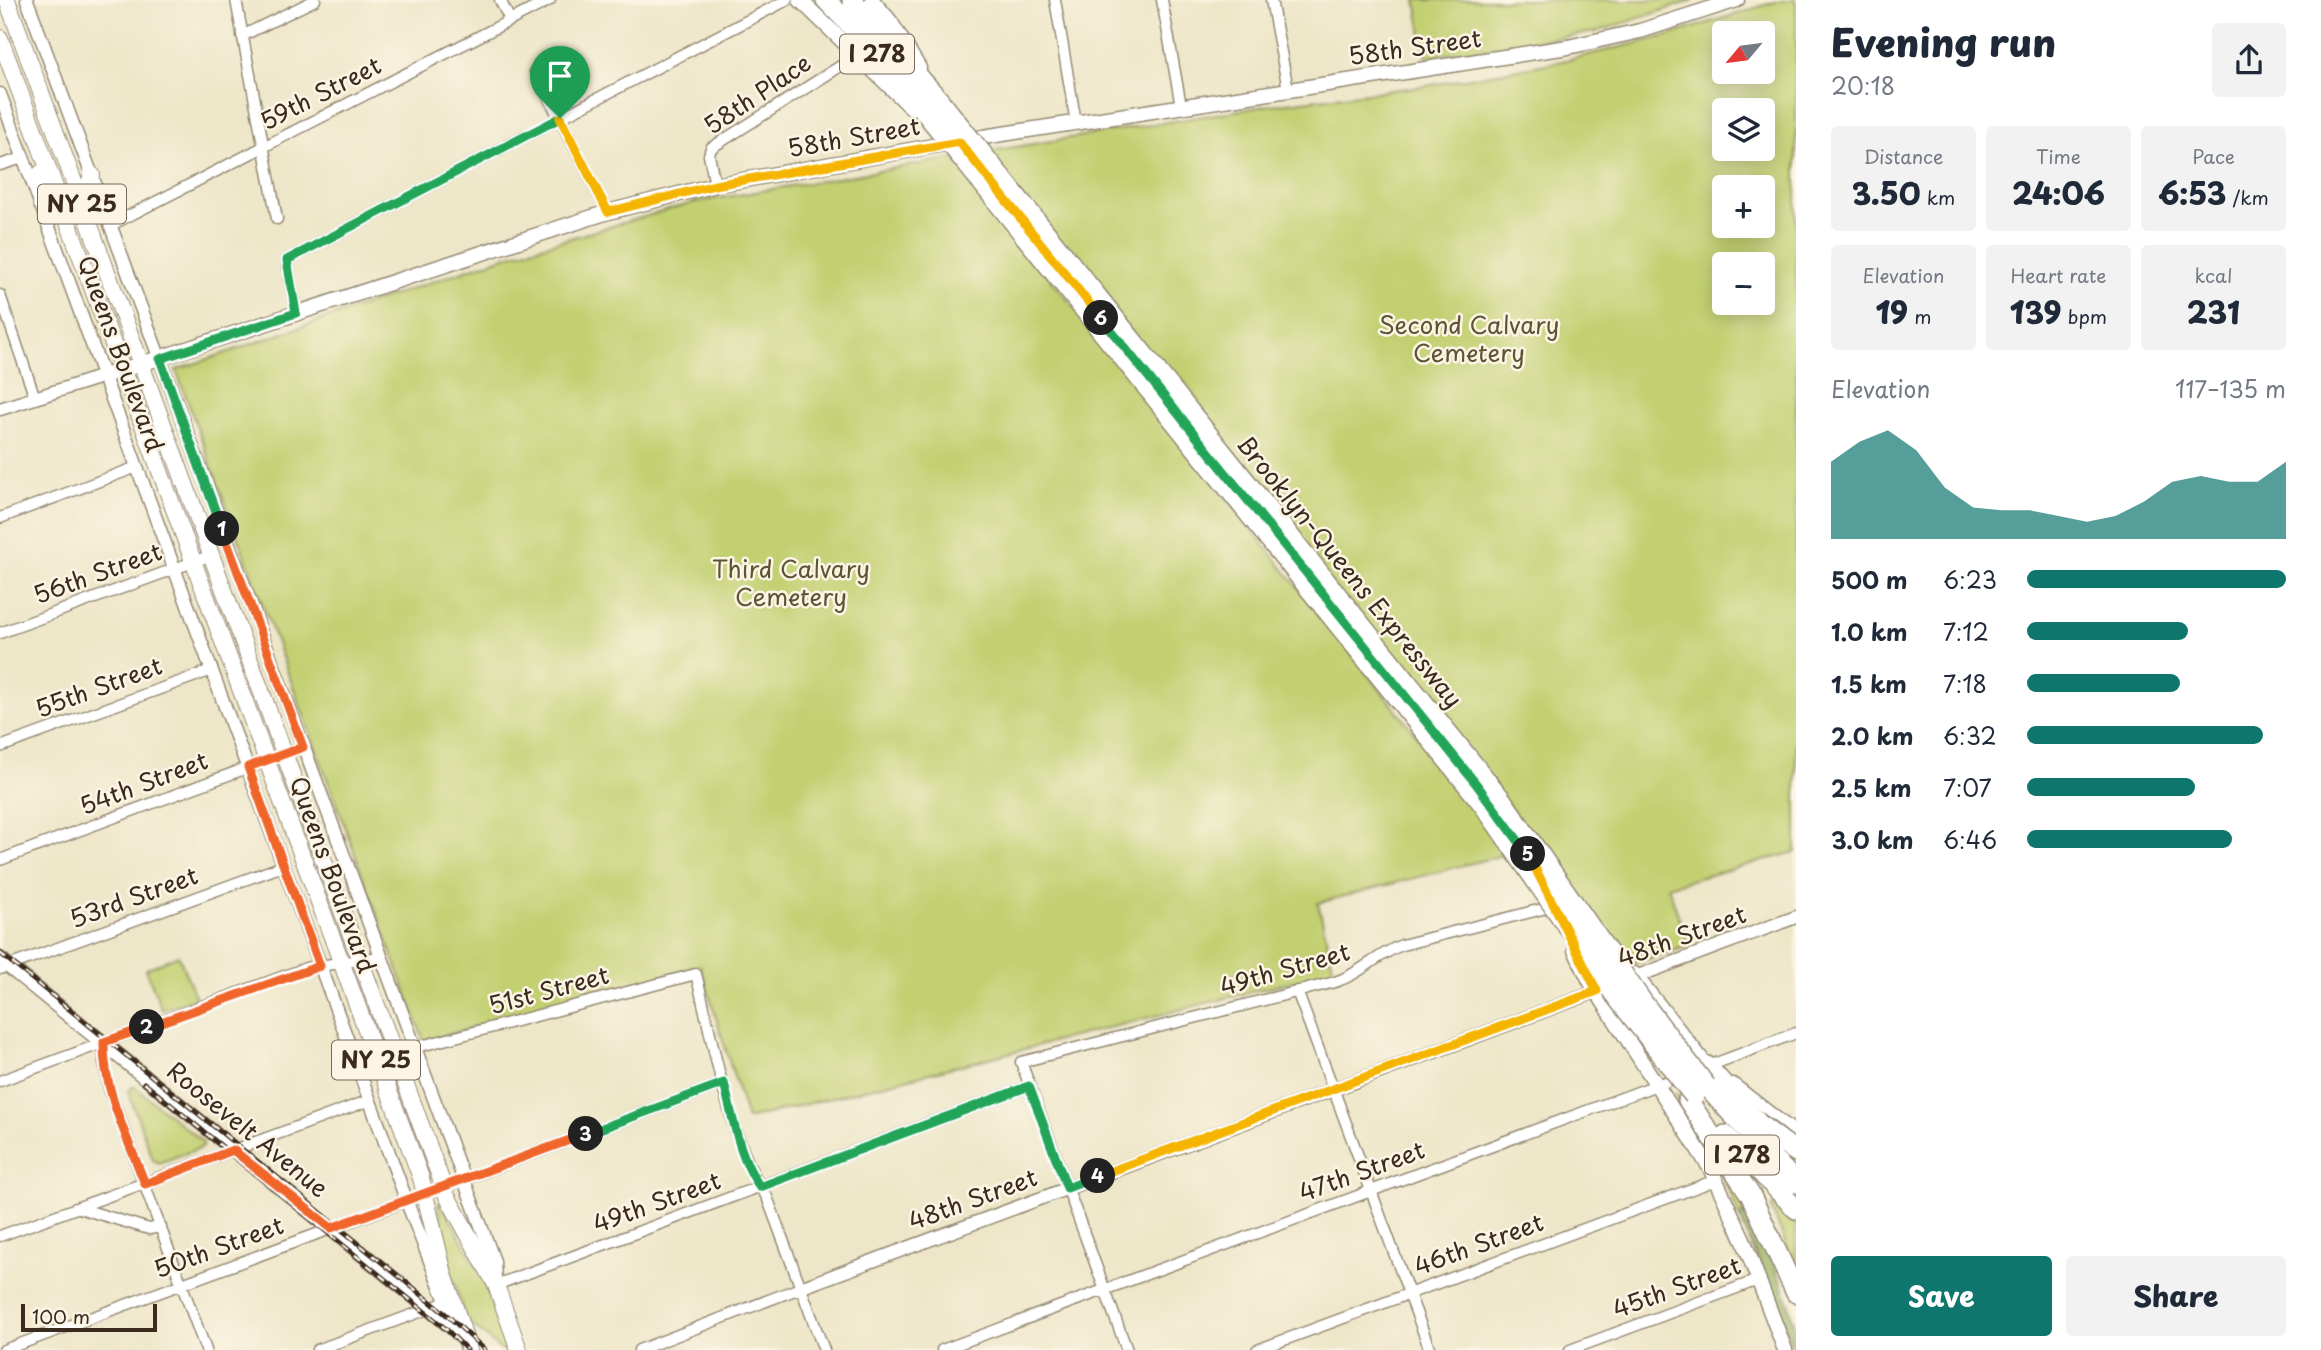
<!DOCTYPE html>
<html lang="en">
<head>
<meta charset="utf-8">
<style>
	body { margin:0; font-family:"Playpen Sans",sans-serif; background:#f2f2f3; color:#1f2937; height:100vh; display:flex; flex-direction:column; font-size:26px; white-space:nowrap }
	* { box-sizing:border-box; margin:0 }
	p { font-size:23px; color:#747a83 }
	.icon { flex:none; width:38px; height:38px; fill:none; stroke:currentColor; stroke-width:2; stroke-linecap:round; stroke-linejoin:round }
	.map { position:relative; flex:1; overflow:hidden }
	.sheet { display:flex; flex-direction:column; background:#fff; width:525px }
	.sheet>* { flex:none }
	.needle { width:46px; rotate:241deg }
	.controls { position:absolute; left:1712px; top:21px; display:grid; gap:14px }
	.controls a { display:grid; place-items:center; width:63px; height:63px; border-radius:7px; background:#fff; box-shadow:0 4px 18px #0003; font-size:35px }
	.scale { position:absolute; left:21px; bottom:18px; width:136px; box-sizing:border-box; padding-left:7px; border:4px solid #3b2a1e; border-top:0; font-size:19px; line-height:24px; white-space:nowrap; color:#3b2a1e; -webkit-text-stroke:5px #fcf5e5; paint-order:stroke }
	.pin { position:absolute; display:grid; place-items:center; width:60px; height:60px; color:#fff; margin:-72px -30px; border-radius:50% 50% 50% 0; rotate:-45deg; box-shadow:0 0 7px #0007 }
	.pin .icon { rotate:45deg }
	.km { position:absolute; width:35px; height:35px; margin:-18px; border-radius:50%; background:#222; color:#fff; font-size:19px; line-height:35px; text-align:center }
	.round { display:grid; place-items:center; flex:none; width:74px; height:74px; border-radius:7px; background:#f2f2f3 }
	.summary { display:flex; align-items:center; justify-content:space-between; height:119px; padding:0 35px }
	h1 { font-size:38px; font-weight:800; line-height:52px }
	.metrics { display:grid; grid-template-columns:repeat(3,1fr); gap:10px; height:119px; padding:7px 35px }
	.metrics div { display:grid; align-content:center; border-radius:7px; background:#f2f2f3; text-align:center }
	.metrics b { font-size:30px; font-weight:800 }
	.metrics small { font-size:19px; font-weight:400 }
	.metrics p { font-size:19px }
	.chart { height:196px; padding:14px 35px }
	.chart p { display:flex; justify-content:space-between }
	.chart svg { width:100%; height:126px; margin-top:7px; fill:#0f766e; opacity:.7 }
	.button { display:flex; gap:14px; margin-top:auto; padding:14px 35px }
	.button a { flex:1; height:80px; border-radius:7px; background:#0f766e; color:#fff; font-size:28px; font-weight:800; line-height:80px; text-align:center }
	.button a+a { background:#f2f2f3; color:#1f2937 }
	ul { padding:0 35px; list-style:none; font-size:23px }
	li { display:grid; grid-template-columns:112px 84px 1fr; align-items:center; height:52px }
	li i { height:18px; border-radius:9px; background:#0f766e }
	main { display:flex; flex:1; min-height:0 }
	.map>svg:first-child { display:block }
</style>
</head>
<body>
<main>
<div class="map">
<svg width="1796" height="1350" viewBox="0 0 1796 1350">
	<rect width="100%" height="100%" fill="#fcf5e5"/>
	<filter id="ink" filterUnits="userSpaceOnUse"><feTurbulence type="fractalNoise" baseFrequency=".0143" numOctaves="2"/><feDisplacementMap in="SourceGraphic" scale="14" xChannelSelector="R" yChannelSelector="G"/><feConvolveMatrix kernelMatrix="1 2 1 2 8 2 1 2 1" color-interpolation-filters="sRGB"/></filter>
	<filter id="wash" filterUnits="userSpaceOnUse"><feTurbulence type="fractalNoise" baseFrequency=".00686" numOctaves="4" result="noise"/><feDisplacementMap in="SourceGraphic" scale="28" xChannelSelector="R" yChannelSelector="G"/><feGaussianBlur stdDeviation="1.57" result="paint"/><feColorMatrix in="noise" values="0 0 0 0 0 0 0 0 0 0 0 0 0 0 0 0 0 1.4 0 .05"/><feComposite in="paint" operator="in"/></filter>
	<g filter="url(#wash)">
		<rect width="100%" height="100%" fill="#ede6c8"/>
		<!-- green -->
		<path fill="#c3d072" stroke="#7f7d48" stroke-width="2" fill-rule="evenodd" d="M 1416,0 L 1694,0 L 1596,32 L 1426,57 Z
			M 1781,0 L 1796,0 L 1796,852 L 1668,886 L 1689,946 L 1632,964 L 1554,863 L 985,152 L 1271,105 L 1432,85 L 1562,61 L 1670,35 ZM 1724,33 L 1762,33 L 1762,72 L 1724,72 ZM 1724,110 L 1762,110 L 1762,149 L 1724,149 ZM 1724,187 L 1762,187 L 1762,226 L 1724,226 ZM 1724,264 L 1762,264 L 1762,303 L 1724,303 Z
			M 954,158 L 1511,853 L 1318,903 L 1334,971 L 747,1119 L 700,965 L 424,1041 L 176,370 L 507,256 L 696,202 Z
			M 178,955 L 196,998 L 162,1010 L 146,969 Z
			M 134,1086 L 203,1142 L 203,1147 L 159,1163 L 153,1160 L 128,1091 Z
			M 1675,1093 C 1718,1151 1796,1279 1796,1350 L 1793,1350 L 1729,1190 Z
			M 438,1203 L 442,1204 L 482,1277 L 507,1350 L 501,1350 L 466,1320 L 451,1272 Z
			M 1775,1204 L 1796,1225 L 1796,1268 L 1771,1208 Z"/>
		<!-- forest -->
		<path fill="#9ab264" stroke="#6a6e41" stroke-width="2" d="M 1742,1213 L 1753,1219 C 1771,1259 1796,1305 1796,1350 L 1741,1219 Z"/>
	</g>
	<g filter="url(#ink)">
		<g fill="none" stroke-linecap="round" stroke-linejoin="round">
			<!-- minor casing -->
			<g stroke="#948873" stroke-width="13">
				<path id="minor" d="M 236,0 L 277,219
					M 500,0 L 510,20
					M 1055,0 L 1076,123
					M 1162,0 L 1181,106
					M 1271,0 L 1288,89
					M 242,36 L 315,0
					M 535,71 L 608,212
					M 0,165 L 23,158
					M 715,185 L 709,155 L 711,148 L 858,55
					M 111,225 L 550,0
					M 0,295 L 35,398
					M 296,313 L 287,260 L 787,0
					M 0,518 L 137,467
					M 0,633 L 212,555
					M 0,747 L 212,670
					M 0,860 L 303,747
					M 0,969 L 283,866
					M 1297,991 L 1430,1350
					M 104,1042 L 104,1063 L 110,1092 L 206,1350
					M 413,1048 L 696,974 C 713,1040 729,1143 767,1197 L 824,1350
					M 1706,1067 L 1796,1033
					M 0,1081 L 306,968 L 379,957
					M 1733,1083 L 1796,1132
					M 79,1208 L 149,1229 L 161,1227
					M 0,1236 L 370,1100
					M 496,1285 L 1029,1086
					M 4,1350 L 724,1083
					M 317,1350 L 444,1303
					M 639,1350 L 800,1288
					M 942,1350 L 1681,1076
					M 1127,1350 L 1021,1062 L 1335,982 C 1361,974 1377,954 1402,945 L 1554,906
					M 1257,1350 L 1716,1180
					M 1570,1350 L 1758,1280"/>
			</g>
			<!-- tertiary casing -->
			<g stroke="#948873" stroke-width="15">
				<path id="tertiary" d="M 27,0 L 494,1261 L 495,1281
					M 0,94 L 410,1210 L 453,1319
					M 0,409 L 104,376
					M 1627,980 L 1796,917
					M 800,1288 L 1603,989"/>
			</g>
			<!-- secondary casing -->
			<g stroke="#948873" stroke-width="17">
				<path id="secondary" d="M 800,0 L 912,108
					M 872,0 L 890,21 L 919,68
					M 104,376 L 608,212 L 715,185 L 983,137 L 1568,47 L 1640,31 L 1737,0
					M 1575,950 L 1590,981 L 1710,1168 L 1743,1239 L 1785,1350
					M 0,959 L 464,1337
					M 1634,974 L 1707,1066"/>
			</g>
			<!-- primary casing -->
			<g stroke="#948873" stroke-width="18">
				<path id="primary" d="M 7,0 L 447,1196 L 496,1285 L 519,1350
					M 0,38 L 421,1178 L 444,1274 L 469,1350
					M 41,173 L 45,188 L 41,204
					M 92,175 L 87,191 L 92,205"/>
			</g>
			<!-- motorway casing -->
			<g stroke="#948873" stroke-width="22">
				<path id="motorway" d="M 826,0 L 878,54 L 925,112
					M 852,0 L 939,100
					M 1707,1066 L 1760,1125 L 1796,1152
					M 1706,1086 L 1796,1183
					M 1688,1100 L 1751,1196 L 1796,1293
					M 1725,1135 L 1796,1209"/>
			</g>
			<!-- minor -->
			<use href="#minor" stroke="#fff" stroke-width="10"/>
			<!-- tertiary -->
			<use href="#tertiary" stroke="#fff" stroke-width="12"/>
			<!-- secondary -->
			<use href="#secondary" stroke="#fff" stroke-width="14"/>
			<!-- primary -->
			<use href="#primary" stroke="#fff" stroke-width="16"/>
			<!-- motorway -->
			<use href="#motorway" stroke="#fff" stroke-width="19"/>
			<!-- rail casing -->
			<g stroke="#3b2a1e" stroke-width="5">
				<path id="rail" d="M 0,953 L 448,1316 L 485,1350
					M 144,1083 L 446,1329 L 467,1350"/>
			</g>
			<!-- rail -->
			<use href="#rail" stroke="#fcf5e5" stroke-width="2.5" stroke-dasharray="8" stroke-linecap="butt"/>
			<!-- motorway-bridge casing -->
			<g stroke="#948873" stroke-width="22" stroke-linecap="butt">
				<path id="motorway-bridge" d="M 939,100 L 1501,799 L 1644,1004 L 1706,1086
					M 925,112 L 1483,804 L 1615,995 L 1694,1096"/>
			</g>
			<!-- motorway-bridge -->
			<use href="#motorway-bridge" stroke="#fff" stroke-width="19"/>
		</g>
	</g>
	<g fill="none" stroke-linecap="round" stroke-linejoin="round" filter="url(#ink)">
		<!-- split-1 casing -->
		<g stroke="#fff" stroke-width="14">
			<path id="split-1" d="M 222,529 L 160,359 L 296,313 L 287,260 L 560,118"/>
		</g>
		<!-- split-2 casing -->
		<g stroke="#fff" stroke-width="14">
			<path id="split-2" d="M 147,1027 L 320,966 L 248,767 L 303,747 L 222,529"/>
		</g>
		<!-- split-3 casing -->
		<g stroke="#fff" stroke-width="14">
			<path id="split-3" d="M 147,1027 L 104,1042 C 103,1092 128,1138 145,1184 L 233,1150 L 331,1228 L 586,1134"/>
		</g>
		<!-- split-4 casing -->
		<g stroke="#fff" stroke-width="14">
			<path id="split-4" d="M 586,1134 L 724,1083 C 733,1118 739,1158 760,1187 L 1029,1086 L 1067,1188 L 1098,1176"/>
		</g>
		<!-- split-5 casing -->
		<g stroke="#fff" stroke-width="14">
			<path id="split-5" d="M 1098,1176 L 1597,991 L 1528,854"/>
		</g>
		<!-- split-6 casing -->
		<g stroke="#fff" stroke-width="14">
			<path id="split-6" d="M 1101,318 L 1477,785 L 1528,854"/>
		</g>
		<!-- split-7 casing -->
		<g stroke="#fff" stroke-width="14">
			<path id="split-7" d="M 560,118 L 608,212 L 715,185 L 959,142 L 1101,318"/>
		</g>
		<!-- split-1 -->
		<use href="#split-1" stroke="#22a559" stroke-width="9"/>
		<!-- split-2 -->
		<use href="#split-2" stroke="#f0652b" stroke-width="9"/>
		<!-- split-3 -->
		<use href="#split-3" stroke="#f0652b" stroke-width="9"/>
		<!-- split-4 -->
		<use href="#split-4" stroke="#22a559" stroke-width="9"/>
		<!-- split-5 -->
		<use href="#split-5" stroke="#f5b400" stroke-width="9"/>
		<!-- split-6 -->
		<use href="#split-6" stroke="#22a559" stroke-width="9"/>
		<!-- split-7 -->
		<use href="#split-7" stroke="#f5b400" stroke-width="9"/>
	</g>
	<g text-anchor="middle" stroke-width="5" stroke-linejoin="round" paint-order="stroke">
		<!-- shield labels -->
		<g fill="#fcf5e5" stroke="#75675a" stroke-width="2">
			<rect x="840" y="34.5" width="74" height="39" rx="5"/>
			<rect x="38" y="184.5" width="88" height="39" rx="5"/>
			<rect x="332" y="1040.5" width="88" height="39" rx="5"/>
			<rect x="1705" y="1135.5" width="74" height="39" rx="5"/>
		</g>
		<g font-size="23" font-weight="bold" fill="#3b2a1e">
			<text x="877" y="62">I 278</text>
			<text x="82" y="212">NY 25</text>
			<text x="376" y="1068">NY 25</text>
			<text x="1742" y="1163">I 278</text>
		</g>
		<!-- street labels -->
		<g font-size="24" fill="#3b2a1e" stroke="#fcf5e5">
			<text transform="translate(1415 48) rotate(-8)" y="8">58th Street</text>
			<text transform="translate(321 94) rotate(-27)" y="8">59th Street</text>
			<text transform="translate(758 95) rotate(-34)" y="8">58th Place</text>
			<text transform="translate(854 138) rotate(-10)" y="8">58th Street</text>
			<text transform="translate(120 354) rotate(70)" y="8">Queens Boulevard</text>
			<text transform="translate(1349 572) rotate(51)" y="8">Brooklyn-Queens Expressway</text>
			<text transform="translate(98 574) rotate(-20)" y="8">56th Street</text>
			<text transform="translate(99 688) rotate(-20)" y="8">55th Street</text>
			<text transform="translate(144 784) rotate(-21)" y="8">54th Street</text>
			<text transform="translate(332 875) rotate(70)" y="8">Queens Boulevard</text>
			<text transform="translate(134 898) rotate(-20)" y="8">53rd Street</text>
			<text transform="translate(1682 937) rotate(-20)" y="8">48th Street</text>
			<text transform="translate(1285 970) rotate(-16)" y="8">49th Street</text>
			<text transform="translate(549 991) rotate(-15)" y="8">51st Street</text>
			<text transform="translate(247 1130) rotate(39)" y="8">Roosevelt Avenue</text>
			<text transform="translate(1362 1172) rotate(-20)" y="8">47th Street</text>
			<text transform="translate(973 1200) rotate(-20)" y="8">48th Street</text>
			<text transform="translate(657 1203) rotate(-20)" y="8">49th Street</text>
			<text transform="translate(1479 1245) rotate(-20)" y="8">46th Street</text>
			<text transform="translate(219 1248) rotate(-20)" y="8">50th Street</text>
			<text transform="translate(1677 1288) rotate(-20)" y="8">45th Street</text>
		</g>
		<!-- park labels -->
		<g font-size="24" fill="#5d5433" stroke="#fcf5e5">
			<text x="1469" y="334">Second Calvary<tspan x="1469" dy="28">Cemetery</tspan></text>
			<text x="791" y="578">Third Calvary<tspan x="791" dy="28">Cemetery</tspan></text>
		</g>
	</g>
</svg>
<div class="controls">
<a><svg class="needle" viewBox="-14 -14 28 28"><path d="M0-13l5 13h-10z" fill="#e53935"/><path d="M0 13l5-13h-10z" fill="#747a83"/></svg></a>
<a><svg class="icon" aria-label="layers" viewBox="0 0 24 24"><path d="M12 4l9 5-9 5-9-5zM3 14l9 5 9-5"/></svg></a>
<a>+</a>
<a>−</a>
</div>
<div class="scale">100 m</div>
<div class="pin" style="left:560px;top:118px;background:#1e9e55"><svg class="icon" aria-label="arrive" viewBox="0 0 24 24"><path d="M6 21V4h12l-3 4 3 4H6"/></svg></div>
<b class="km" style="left:222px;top:529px">1</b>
<b class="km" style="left:147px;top:1027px">2</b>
<b class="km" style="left:586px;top:1134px">3</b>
<b class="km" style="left:1098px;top:1176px">4</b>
<b class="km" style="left:1528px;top:854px">5</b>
<b class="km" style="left:1101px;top:318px">6</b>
</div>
<section class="sheet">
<div class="summary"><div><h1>Evening run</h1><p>20:18</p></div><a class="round"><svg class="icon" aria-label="share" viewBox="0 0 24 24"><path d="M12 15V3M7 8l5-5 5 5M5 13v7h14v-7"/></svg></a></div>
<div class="metrics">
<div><p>Distance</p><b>3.50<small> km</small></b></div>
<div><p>Time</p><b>24:06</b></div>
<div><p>Pace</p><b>6:53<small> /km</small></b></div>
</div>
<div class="metrics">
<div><p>Elevation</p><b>19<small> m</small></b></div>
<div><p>Heart rate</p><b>139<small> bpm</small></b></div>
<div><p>kcal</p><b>231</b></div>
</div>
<div class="chart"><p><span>Elevation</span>117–135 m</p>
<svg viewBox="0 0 160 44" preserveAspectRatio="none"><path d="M0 44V17L10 10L20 6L30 13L40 26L50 33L60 34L70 34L80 36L90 38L100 36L110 31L120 24L130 22L140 24L150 24L160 17V44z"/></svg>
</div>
<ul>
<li><b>500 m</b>6:23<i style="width:100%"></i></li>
<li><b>1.0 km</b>7:12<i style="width:62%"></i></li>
<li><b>1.5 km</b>7:18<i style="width:59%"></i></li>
<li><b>2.0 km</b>6:32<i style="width:91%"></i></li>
<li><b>2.5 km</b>7:07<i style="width:65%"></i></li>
<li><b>3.0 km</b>6:46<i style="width:79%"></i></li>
</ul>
<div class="button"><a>Save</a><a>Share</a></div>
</section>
</main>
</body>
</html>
